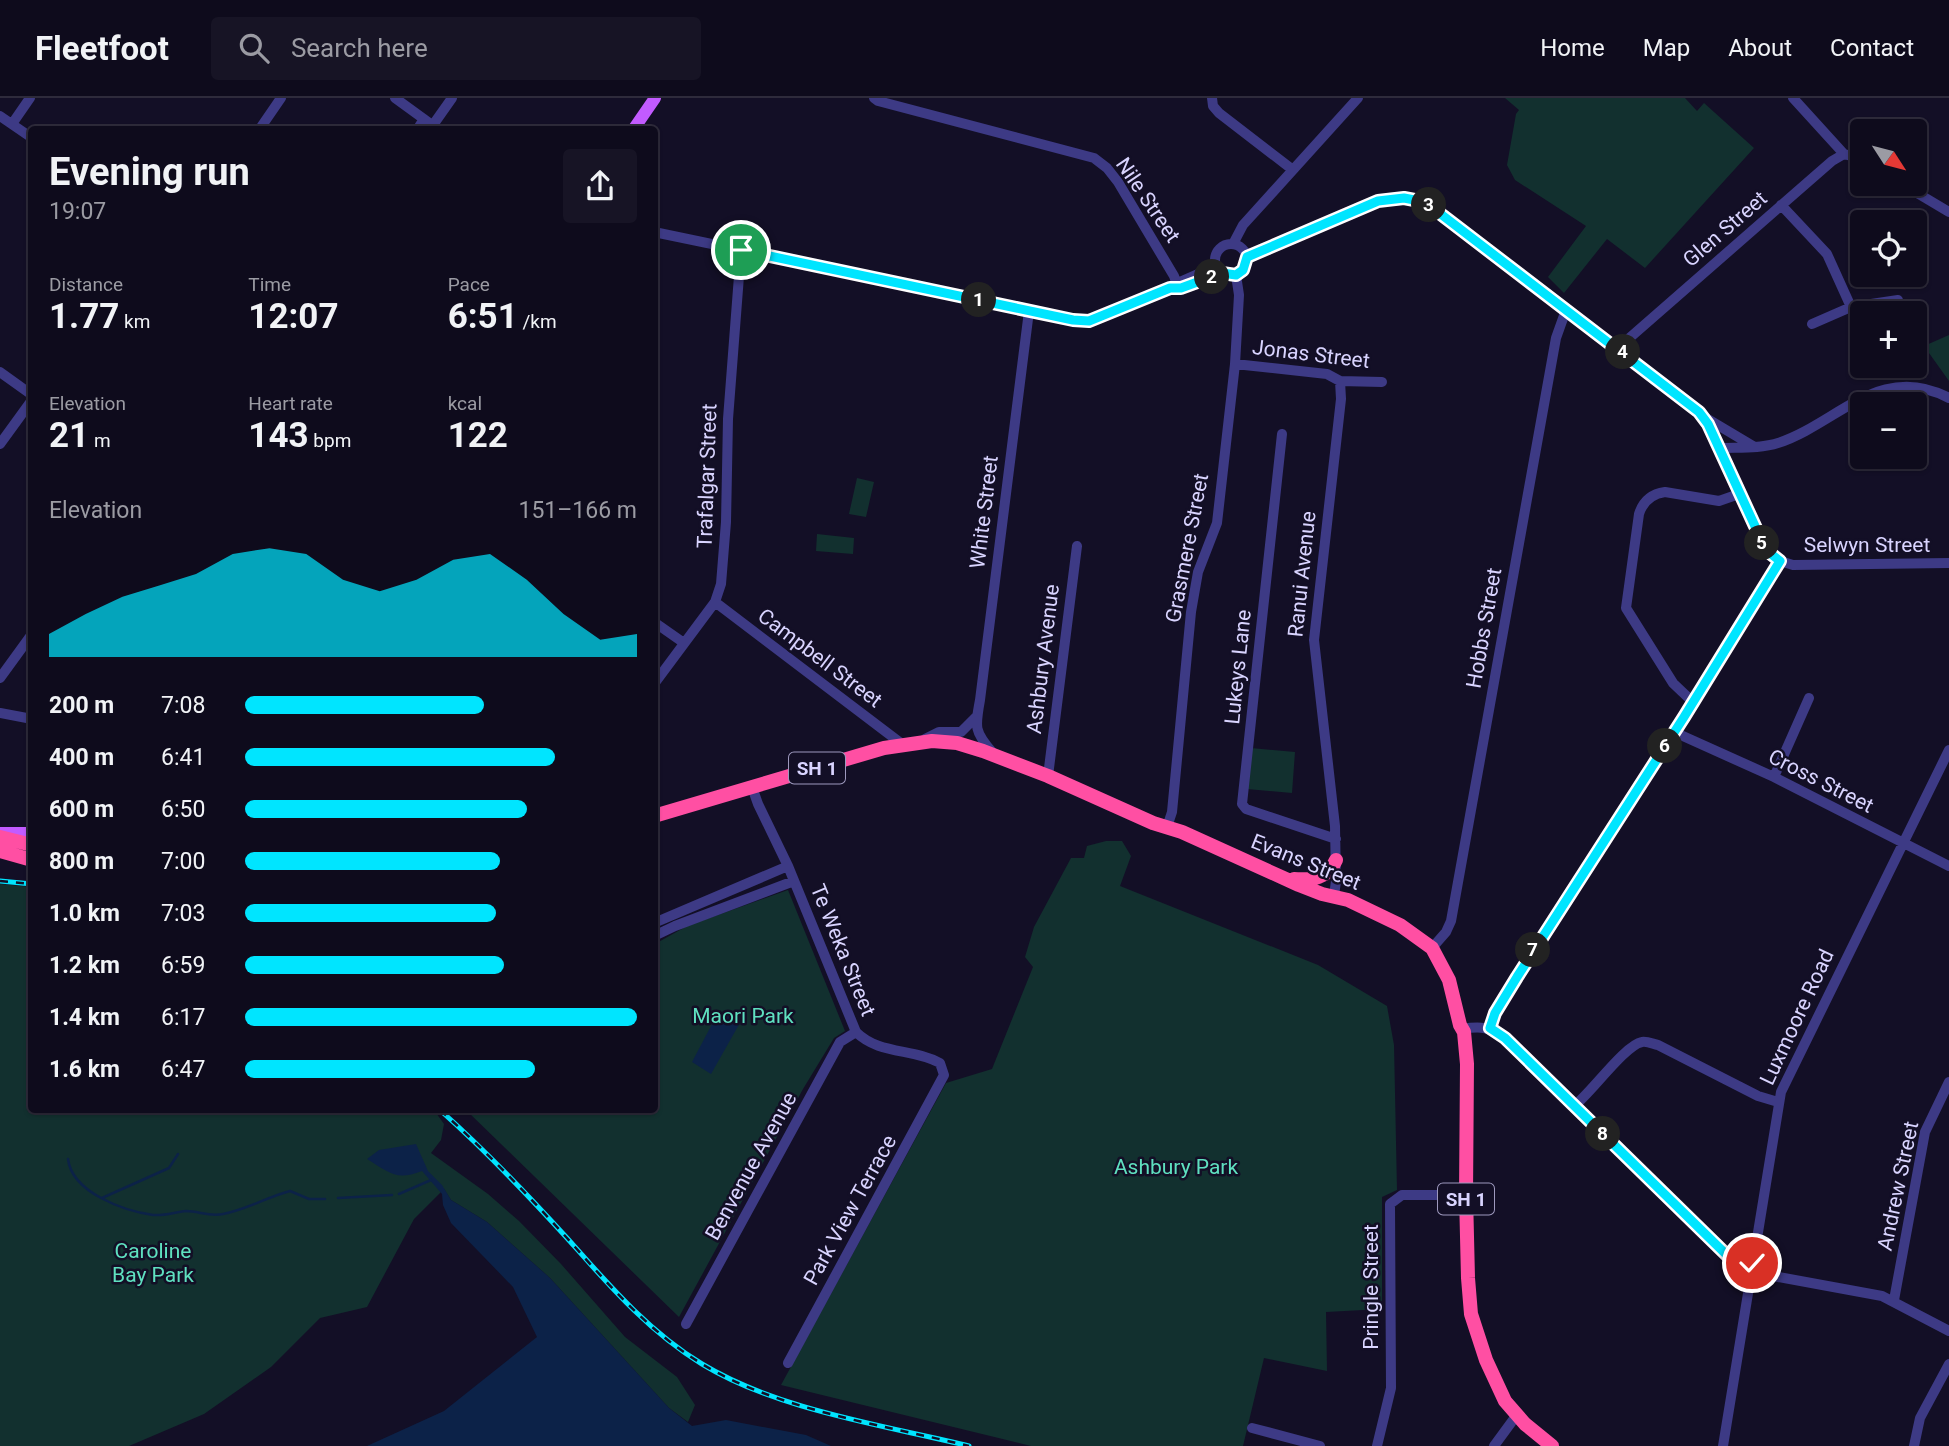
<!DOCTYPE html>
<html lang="en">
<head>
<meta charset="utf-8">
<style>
	body { margin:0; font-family:Roboto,sans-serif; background:#171425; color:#f1f3f6; height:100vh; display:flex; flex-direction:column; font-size:26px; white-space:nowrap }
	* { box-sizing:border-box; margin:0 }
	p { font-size:23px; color:#9b9ba3 }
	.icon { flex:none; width:38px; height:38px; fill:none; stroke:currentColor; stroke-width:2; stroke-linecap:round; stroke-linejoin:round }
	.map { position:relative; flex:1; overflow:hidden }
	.drawer { position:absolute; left:28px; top:28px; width:630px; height:987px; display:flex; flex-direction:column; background:#0e0b1c; border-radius:7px; box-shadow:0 2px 5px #0004,0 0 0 2px #2e2b3b }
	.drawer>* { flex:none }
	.needle { width:46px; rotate:126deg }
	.tools { position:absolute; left:1850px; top:21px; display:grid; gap:14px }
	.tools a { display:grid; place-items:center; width:77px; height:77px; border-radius:7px; background:#0e0b1c; box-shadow:0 2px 5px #0004,0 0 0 2px #2e2b3b; font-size:35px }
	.pin { position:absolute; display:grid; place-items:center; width:60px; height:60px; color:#fff; margin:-30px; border:4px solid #fff; border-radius:50%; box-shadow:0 2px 7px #0007 }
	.km { position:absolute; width:35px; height:35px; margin:-18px; border-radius:50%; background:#222; color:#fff; font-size:19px; line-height:35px; text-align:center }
	.round { display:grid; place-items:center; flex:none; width:74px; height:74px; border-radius:7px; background:#171425 }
	.summary { display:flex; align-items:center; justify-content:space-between; height:119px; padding:0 21px }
	h1 { font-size:38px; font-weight:700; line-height:52px }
	.metrics { display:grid; grid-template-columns:repeat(3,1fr); gap:10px; height:119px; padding:7px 21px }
	.metrics div { display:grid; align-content:center }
	.metrics b { font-size:35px; font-weight:700 }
	.metrics small { font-size:19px; font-weight:400 }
	.metrics p { font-size:19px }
	.chart { height:196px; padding:14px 21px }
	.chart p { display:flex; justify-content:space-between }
	.chart svg { width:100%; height:126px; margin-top:7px; fill:#00e5ff; opacity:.7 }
	ul { padding:0 21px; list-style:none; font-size:23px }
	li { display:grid; grid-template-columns:112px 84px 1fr; align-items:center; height:52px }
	li i { height:18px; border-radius:9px; background:#00e5ff }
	header { display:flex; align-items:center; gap:42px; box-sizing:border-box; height:98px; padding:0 35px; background:#0e0b1c; border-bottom:2px solid #2e2b3b }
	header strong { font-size:33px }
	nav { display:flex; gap:38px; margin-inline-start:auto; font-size:24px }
	.search { width:490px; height:63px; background:#171425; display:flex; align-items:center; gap:18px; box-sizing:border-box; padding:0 24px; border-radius:7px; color:#9b9ba3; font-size:26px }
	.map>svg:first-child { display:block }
</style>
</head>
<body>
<header>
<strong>Fleetfoot</strong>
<div class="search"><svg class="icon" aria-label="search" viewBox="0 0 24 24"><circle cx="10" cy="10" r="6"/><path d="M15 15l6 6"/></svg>Search here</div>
<nav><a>Home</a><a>Map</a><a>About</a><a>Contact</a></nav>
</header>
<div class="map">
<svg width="1949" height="1348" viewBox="0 0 1949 1348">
	<rect width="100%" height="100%" fill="#130f26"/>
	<!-- green -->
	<path fill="#12302f" d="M 1505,0 L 1685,0 L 1697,13 L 1704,5 L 1754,50 L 1645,170 L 1607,141 L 1564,195 L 1548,179 L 1586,128 L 1515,82 L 1507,67 L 1516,16 L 1519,12 Z
		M 1949,237 L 1949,283 L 1924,248 Z
		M 857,380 L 874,384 L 866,419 L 849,416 Z
		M 817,436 L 854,440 L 853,456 L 816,453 Z
		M 1251,650 L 1295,654 L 1292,695 L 1247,691 Z
		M 1106,743 L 1122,743 L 1131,758 L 1120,788 L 1318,867 L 1387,908 L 1394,947 L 1397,1092 L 1382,1099 L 1382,1211 L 1326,1214 L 1327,1273 L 1264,1260 L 1243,1348 L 1031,1348 L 781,1287 L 946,985 L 992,971 L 1033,869 L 1025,859 L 1034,829 L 1071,760 L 1084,760 L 1087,748 Z
		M 0,786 L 31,789 L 32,1012 L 434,1012 L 444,1026 L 441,1042 L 431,1055 L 488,1096 L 519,1123 L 561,1166 L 625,1239 L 677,1279 L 695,1307 L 688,1324 L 669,1310 L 550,1180 L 487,1124 L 451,1102 L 444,1091 L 414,1121 L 367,1209 L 320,1220 L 271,1269 L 204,1316 L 129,1348 L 0,1348 Z
		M 788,792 L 845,933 L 834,940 L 803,991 L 679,1219 L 466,1012 L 654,1012 L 655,846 L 687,828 Z"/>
	<!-- water -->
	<path fill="#0c2248" d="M 719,913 L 741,923 L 711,976 L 692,964 Z
		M 416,1046 L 428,1073 L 442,1087 L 451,1102 L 487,1124 L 550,1180 L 669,1310 L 692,1328 L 726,1322 L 806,1337 L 831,1348 L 367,1348 L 444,1313 L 537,1239 L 513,1189 L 451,1125 L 443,1107 L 442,1096 L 422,1073 C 396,1083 390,1075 367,1061 L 379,1052 Z"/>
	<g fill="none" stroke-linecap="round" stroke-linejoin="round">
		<!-- stream -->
		<path stroke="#0c2248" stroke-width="2.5" d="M 68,1061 C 72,1095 125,1113 153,1117 C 165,1118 175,1114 186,1113 C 199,1113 209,1119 223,1116 C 246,1112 267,1099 290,1093 L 309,1101 L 325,1101
			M 399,1096 L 431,1082
			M 102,1100 L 169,1070 L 178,1056
			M 338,1100 L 392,1097"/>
		<!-- minor -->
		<path stroke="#3d3a85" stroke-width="10" d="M 395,0 L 439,32
			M 874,0 L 878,3 L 1094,60 L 1107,70 L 1118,84 L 1174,178 L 1176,184
			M 1212,0 L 1213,8 L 1219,15 L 1293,72
			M 1793,0 L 1844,56
			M 0,18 L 32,40
			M 12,26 L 30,0
			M 433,27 L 452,0
			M 259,32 L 281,0
			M 417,32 L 424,21
			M 1902,86 L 1949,114
			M 1781,107 L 1827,156 L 1851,209 L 1812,226
			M 654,134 L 1082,223 L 1098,220 L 1216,168
			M 1233,146 L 1243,127 L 1358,0
			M1215 162a16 16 0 1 1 32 0a16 16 0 1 1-32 0Z
			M 1247,159 L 1378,103 L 1404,100 L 1425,104 L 1699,314 L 1708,326 L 1766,452 L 1780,463 L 1793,467 L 1949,465
			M 1170,190 L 1181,190 L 1222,175
			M 1851,209 L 1898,202
			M 1618,250 L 1832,63 L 1844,56 L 1862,61
			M 1235,266 L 1327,276 L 1340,283 L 1382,284
			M 0,274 L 32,297
			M 1706,320 L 1753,348
			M 1282,336 L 1242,706 L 1246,711 L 1336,741
			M 0,346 L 32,302
			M 1718,350 C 1737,349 1760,351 1778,345 C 1837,326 1880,263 1949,300
			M 715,504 L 902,646
			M 654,524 L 684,545
			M 0,580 L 32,536
			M 654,586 L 715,504 L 721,486 L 726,424 L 728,321 L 741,152
			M 1693,604 L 1673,585 L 1626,510 L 1639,416 C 1643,403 1651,396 1665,394 L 1719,403 L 1739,396
			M 0,615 L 32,621
			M 1674,634 L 1774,679 L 1949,768
			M 925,641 L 939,634 L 961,634 L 976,619
			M 993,655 C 974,634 975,629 980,602 L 1029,213
			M 1048,678 L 1077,448
			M 1774,679 L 1809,600
			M 752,689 L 758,706 L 788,768 L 856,934 C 879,957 913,950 940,965 L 944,977 L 788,1265
			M 1167,729 L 1172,714 L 1191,514 L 1198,474 L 1217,425 L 1235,266 L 1239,197 L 1236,177
			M 1334,798 L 1336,783 L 1335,728 L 1314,542 L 1341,301 L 1340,283
			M 654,825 L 788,768
			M 654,838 L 675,828 L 794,783
			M 1432,850 L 1446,834 L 1451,823 L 1556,240 L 1566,212
			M 1490,930 L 1495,915 L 1517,879 L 1693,604 L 1780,463
			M 1462,931 C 1481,928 1490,929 1505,940 L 1737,1167 L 1751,1174 L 1882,1198 L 1949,1233
			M 1574,1008 C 1591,995 1625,947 1642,944 C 1647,943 1653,946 1658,947 L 1758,998 L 1778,1004
			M 1894,1202 L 1925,1034 L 1949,984
			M 686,1226 L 840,944 L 856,934
			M 1252,1330 L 1320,1348
			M 1377,1348 L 1391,1290 L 1390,1106 L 1402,1097 L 1466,1097
			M 1494,1348 L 1516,1318
			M 1723,1348 L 1781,994 L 1949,652
			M 1914,1348 L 1920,1320 L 1949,1266"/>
		<!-- major -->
		<path stroke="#c25bff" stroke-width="12" d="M 633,32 L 655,0
			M 0,735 L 32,735"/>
		<!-- highway -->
		<path stroke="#ff4fa3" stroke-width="14" d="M 654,718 L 884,650 L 932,643 L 957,645 L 983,653 L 1048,678 L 1153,725 L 1182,734 L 1299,787 L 1322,796 L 1348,802 L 1400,827 L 1432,850 L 1449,882 L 1460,927 L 1464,934 L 1467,966 L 1466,1097 L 1468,1180 L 1471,1216 L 1486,1262 L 1505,1303 L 1525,1326 L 1552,1348
			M 0,739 L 32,747
			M 0,753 L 32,762
			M 1294,781 C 1312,782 1328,781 1336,762"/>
		<!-- rail casing -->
		<g stroke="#00e5ff" stroke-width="5">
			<path id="rail" d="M 0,783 L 32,786
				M 440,1012 C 485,1052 526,1095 567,1140 C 608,1186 648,1233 702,1266 C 778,1312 883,1327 969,1348"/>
		</g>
		<!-- rail -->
		<use href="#rail" stroke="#130f26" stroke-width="2.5" stroke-dasharray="8" stroke-linecap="butt"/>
	</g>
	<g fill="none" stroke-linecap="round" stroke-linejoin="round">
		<!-- route casing -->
		<g stroke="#fff" stroke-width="14">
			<path id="route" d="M 741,152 L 1073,222 L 1089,223 L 1170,190 L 1181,190 L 1222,175 L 1236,177 L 1243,172 L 1247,159 L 1378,103 L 1404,100 L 1425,104 L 1699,314 L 1708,326 L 1766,452 L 1780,463 L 1684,619 L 1517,879 L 1495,915 L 1490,930 L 1505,940 L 1737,1167 L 1751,1174 L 1752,1165"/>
		</g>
		<!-- route -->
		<use href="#route" stroke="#00e5ff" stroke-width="9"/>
	</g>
	<g text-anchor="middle" stroke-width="5" stroke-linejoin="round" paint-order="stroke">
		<!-- shield labels -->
		<g fill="#130f26" stroke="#9e99be" stroke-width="2">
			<rect x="789" y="654.5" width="56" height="31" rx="5"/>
			<rect x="1438" y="1085.5" width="56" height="31" rx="5"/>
		</g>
		<g font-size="19" font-weight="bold" fill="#d9d4ff">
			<text x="817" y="677">SH 1</text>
			<text x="1466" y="1108">SH 1</text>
		</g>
		<!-- street labels -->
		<g font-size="21" fill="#d9d4ff" stroke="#130f26">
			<text transform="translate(1148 102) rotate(56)" y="7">Nile Street</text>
			<text transform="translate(1725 131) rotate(-41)" y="7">Glen Street</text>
			<text transform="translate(1311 256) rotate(7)" y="7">Jonas Street</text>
			<text transform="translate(707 378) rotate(-88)" y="7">Trafalgar Street</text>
			<text transform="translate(984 414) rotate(-83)" y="7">White Street</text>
			<text x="1867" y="454">Selwyn Street</text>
			<text transform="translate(1187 450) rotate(-79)" y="7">Grasmere Street</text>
			<text transform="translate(1302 476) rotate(-84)" y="7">Ranui Avenue</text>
			<text transform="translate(1484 530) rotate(-80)" y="7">Hobbs Street</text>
			<text transform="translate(820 560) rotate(37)" y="7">Campbell Street</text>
			<text transform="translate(1043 561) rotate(-83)" y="7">Ashbury Avenue</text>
			<text transform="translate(1238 569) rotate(-84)" y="7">Lukeys Lane</text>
			<text transform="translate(1821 683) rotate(27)" y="7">Cross Street</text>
			<text transform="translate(1306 764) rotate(22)" y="7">Evans Street</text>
			<text transform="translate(843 852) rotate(68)" y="7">Te Weka Street</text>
			<text transform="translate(1797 919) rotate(-65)" y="7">Luxmoore Road</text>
			<text transform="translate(751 1068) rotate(-61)" y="7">Benvenue Avenue</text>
			<text transform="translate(1898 1088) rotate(-78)" y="7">Andrew Street</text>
			<text transform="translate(850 1112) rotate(-61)" y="7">Park View Terrace</text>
			<text transform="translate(1371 1189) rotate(-90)" y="7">Pringle Street</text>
		</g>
		<!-- park labels -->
		<g font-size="21" fill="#5fe0c0" stroke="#130f26">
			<text x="743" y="925">Maori Park</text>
			<text x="1176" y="1076">Ashbury Park</text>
			<text x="153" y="1160">Caroline<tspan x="153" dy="24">Bay Park</tspan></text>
		</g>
	</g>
</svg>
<div class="tools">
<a><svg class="needle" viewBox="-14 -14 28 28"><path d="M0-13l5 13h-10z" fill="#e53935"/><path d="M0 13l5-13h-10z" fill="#9b9ba3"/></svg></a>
<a><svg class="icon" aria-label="locate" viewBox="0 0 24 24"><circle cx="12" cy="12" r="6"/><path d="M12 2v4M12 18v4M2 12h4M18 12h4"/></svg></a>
<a>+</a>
<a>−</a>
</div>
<div class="pin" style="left:741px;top:152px;background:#1e9e55"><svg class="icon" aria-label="arrive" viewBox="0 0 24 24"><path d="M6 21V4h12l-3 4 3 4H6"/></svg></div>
<div class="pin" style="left:1752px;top:1165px;background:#d93025"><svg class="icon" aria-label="check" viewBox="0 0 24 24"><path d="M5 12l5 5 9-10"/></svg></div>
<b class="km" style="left:979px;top:202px">1</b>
<b class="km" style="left:1212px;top:179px">2</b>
<b class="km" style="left:1429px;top:107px">3</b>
<b class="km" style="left:1623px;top:254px">4</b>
<b class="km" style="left:1762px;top:445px">5</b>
<b class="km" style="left:1665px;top:648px">6</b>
<b class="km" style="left:1533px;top:852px">7</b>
<b class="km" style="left:1603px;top:1036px">8</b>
<section class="drawer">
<div class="summary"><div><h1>Evening run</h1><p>19:07</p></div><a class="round"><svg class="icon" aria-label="share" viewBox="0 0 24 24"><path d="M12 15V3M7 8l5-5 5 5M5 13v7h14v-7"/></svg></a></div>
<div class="metrics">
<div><p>Distance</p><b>1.77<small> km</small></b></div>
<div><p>Time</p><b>12:07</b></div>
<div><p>Pace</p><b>6:51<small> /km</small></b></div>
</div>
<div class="metrics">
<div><p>Elevation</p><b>21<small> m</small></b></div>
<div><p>Heart rate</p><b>143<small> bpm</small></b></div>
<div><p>kcal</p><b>122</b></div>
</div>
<div class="chart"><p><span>Elevation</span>151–166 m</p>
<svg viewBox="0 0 160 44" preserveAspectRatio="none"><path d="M0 44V36L10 29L20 23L30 19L40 15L50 8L60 6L70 8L80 17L90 21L100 17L110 10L120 8L130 17L140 29L150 38L160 36V44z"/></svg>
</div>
<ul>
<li><b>200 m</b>7:08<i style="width:61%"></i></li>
<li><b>400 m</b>6:41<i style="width:79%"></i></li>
<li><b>600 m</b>6:50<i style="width:72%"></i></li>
<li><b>800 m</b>7:00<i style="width:65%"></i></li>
<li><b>1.0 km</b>7:03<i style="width:64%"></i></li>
<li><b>1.2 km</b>6:59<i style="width:66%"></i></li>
<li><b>1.4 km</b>6:17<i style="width:100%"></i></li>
<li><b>1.6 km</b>6:47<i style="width:74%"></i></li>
</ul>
</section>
</div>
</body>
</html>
